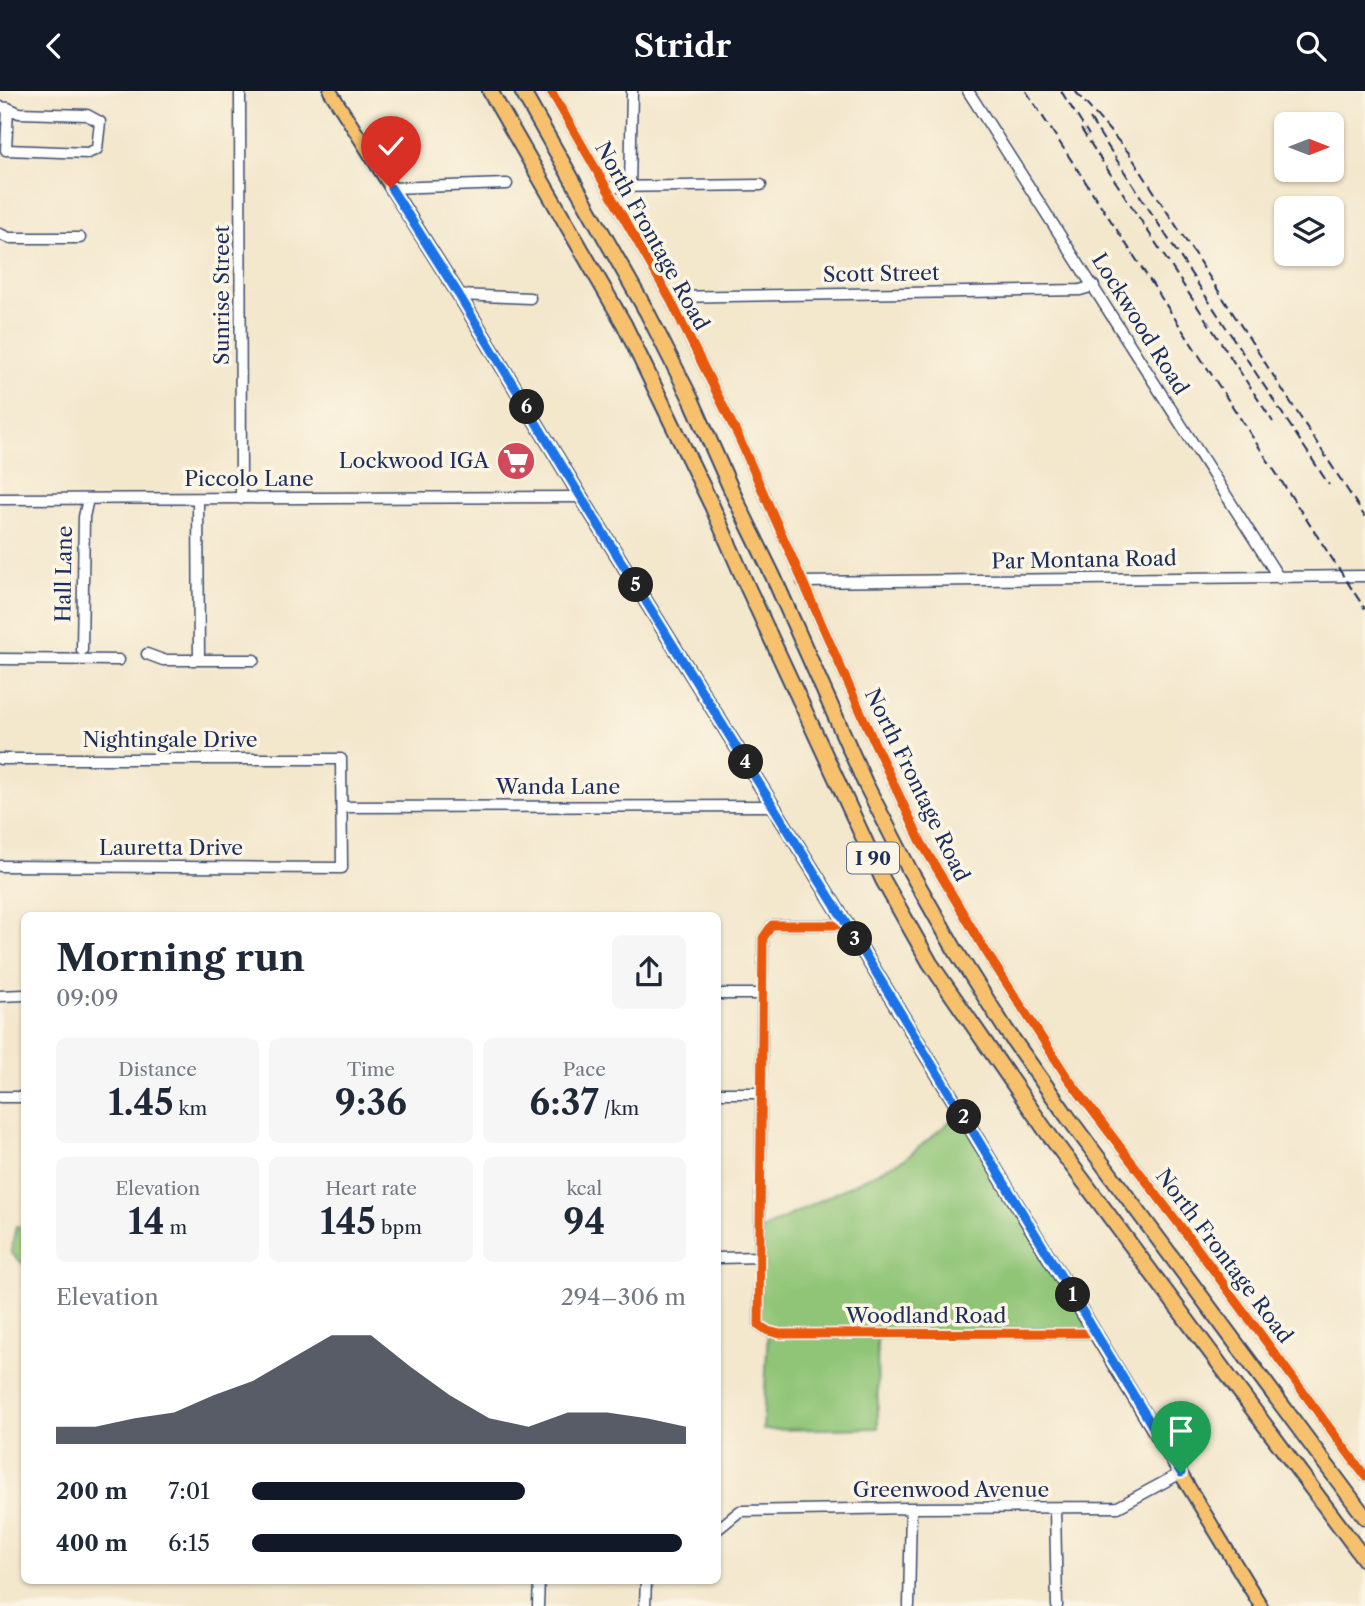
<!DOCTYPE html>
<html lang="en">
<head>
<meta charset="utf-8">
<style>
	body { margin:0; font-family:"Libre Caslon Text",serif; background:#f6f6f7; color:#1f2937; height:100vh; display:flex; flex-direction:column; font-size:26px; white-space:nowrap }
	* { box-sizing:border-box; margin:0 }
	p { font-size:23px; color:#747a83 }
	.icon { flex:none; width:38px; height:38px; fill:none; stroke:currentColor; stroke-width:2; stroke-linecap:round; stroke-linejoin:round }
	.map { position:relative; flex:1; overflow:hidden }
	.details { position:absolute; left:21px; top:821px; width:700px; height:672px; display:flex; flex-direction:column; background:#fff; border-radius:10px; box-shadow:0 2px 5px #0004 }
	.details>* { flex:none }
	.needle { width:46px; rotate:90deg }
	.fabs { position:absolute; left:1274px; top:21px; display:grid; gap:14px }
	.fabs a { display:grid; place-items:center; width:70px; height:70px; border-radius:10px; background:#fff; box-shadow:0 2px 5px #0004; font-size:35px }
	.pin { position:absolute; display:grid; place-items:center; width:60px; height:60px; color:#fff; margin:-72px -30px; border-radius:50% 50% 50% 0; rotate:-45deg; box-shadow:0 0 7px #0007 }
	.pin .icon { rotate:45deg }
	.km { position:absolute; width:35px; height:35px; margin:-18px; border-radius:50%; background:#222; color:#fff; font-size:19px; line-height:35px; text-align:center }
	.round { display:grid; place-items:center; flex:none; width:74px; height:74px; border-radius:10px; background:#f6f6f7 }
	.headline { display:flex; align-items:center; justify-content:space-between; height:119px; padding:0 35px }
	h1 { font-size:38px; font-weight:800; line-height:52px }
	.figures { display:grid; grid-template-columns:repeat(3,1fr); gap:10px; height:119px; padding:7px 35px }
	.figures div { display:grid; align-content:center; border-radius:10px; background:#f6f6f7; text-align:center }
	.figures b { font-size:35px; font-weight:800 }
	.figures small { font-size:19px; font-weight:400 }
	.figures p { font-size:19px }
	.chart { height:196px; padding:14px 35px }
	.chart p { display:flex; justify-content:space-between }
	.chart svg { width:100%; height:126px; margin-top:7px; fill:#111827; opacity:.7 }
	ul { padding:0 35px; list-style:none; font-size:23px }
	li { display:grid; grid-template-columns:112px 84px 1fr; align-items:center; height:52px }
	li i { height:18px; border-radius:9px; background:#111827 }
	header { display:flex; justify-content:space-between; align-items:center; height:91px; padding:0 35px; background:#111827; color:#fff; font-size:32px; font-weight:800 }
	.map>svg:first-child { display:block }
</style>
</head>
<body>
<header><svg class="icon" aria-label="back" viewBox="0 0 24 24"><path d="M15 5l-7 7 7 7"/></svg>Stridr<svg class="icon" aria-label="search" viewBox="0 0 24 24"><circle cx="10" cy="10" r="6"/><path d="M15 15l6 6"/></svg></header>
<div class="map">
<svg width="1365" height="1515" viewBox="0 0 1365 1515">
	<rect width="100%" height="100%" fill="#fcf5e5"/>
	<filter id="ink" filterUnits="userSpaceOnUse"><feTurbulence type="fractalNoise" baseFrequency=".0143" numOctaves="2"/><feDisplacementMap in="SourceGraphic" scale="14" xChannelSelector="R" yChannelSelector="G"/><feConvolveMatrix kernelMatrix="1 2 1 2 8 2 1 2 1" color-interpolation-filters="sRGB"/></filter>
	<filter id="wash" filterUnits="userSpaceOnUse"><feTurbulence type="fractalNoise" baseFrequency=".00686" numOctaves="4" result="noise"/><feDisplacementMap in="SourceGraphic" scale="28" xChannelSelector="R" yChannelSelector="G"/><feGaussianBlur stdDeviation="1.57" result="paint"/><feColorMatrix in="noise" values="0 0 0 0 0 0 0 0 0 0 0 0 0 0 0 0 0 1.4 0 .05"/><feComposite in="paint" operator="in"/></filter>
	<g filter="url(#wash)">
		<rect width="100%" height="100%" fill="#f3e7cc"/>
		<!-- green -->
		<path fill="#90c577" stroke="#567a6a" stroke-width="2" d="M 961,1021 L 1096,1242 L 877,1243 L 878,1337 L 763,1339 L 768,1240 L 759,1234 L 760,1139 L 905,1068 Z
			M 16,1135 L 24,1137 L 24,1174 L 11,1162 Z"/>
	</g>
	<g filter="url(#ink)">
		<g fill="none" stroke-linecap="round" stroke-linejoin="round">
			<!-- minor casing -->
			<g stroke="#3b4b6e" stroke-width="13">
				<path id="minor" d="M 240,0 L 241,408
					M 551,0 L 669,206 L 739,347 L 874,651 L 921,751 L 983,856 L 1067,986 L 1197,1157 L 1365,1385
					M 968,0 C 1073,162 1175,325 1279,487
					M 0,16 L 8,17 L 19,22 L 87,24 L 100,31 L 97,58 L 88,62 L 6,59 L 8,17
					M 606,96 L 761,94
					M 630,96 L 632,0
					M 391,97 L 507,93
					M 0,143 L 9,147 L 80,147
					M 459,204 L 530,207
					M 669,206 L 1080,199 L 1094,195
					M 0,408 L 581,406
					M 198,408 L 199,569
					M 802,491 L 1365,485
					M 82,559 L 84,426 L 88,408
					M 147,563 L 163,569 L 254,569
					M 0,568 L 119,569
					M 0,668 L 341,668 L 342,777 L 0,775
					M 342,716 L 773,715
					M 847,834 L 772,834 L 763,847 L 759,1234 L 768,1240 L 780,1243 L 1096,1242
					M 718,903 L 762,903
					M 0,905 L 24,904
					M 718,1002 L 761,1002
					M 0,1006 L 24,1006
					M 718,1167 L 759,1166
					M 1055,1417 L 1057,1515
					M 718,1438 L 740,1420 L 911,1417 L 1118,1416 L 1181,1382
					M 538,1515 L 539,1489
					M 645,1515 L 646,1489
					M 909,1515 L 911,1417"/>
			</g>
			<!-- major casing -->
			<g stroke="#3b4b6e" stroke-width="16">
				<path id="major" d="M 330,0 L 459,204 L 581,406 L 847,834 L 1261,1515"/>
			</g>
			<!-- highway casing -->
			<g stroke="#3b4b6e" stroke-width="18">
				<path id="highway" d="M 490,0 L 624,233 L 712,415 L 747,495 L 883,789 L 930,872 L 1044,1037 L 1365,1469
					M 522,0 L 647,221 L 692,310 L 735,407 L 773,485 L 865,692 L 909,778 L 954,857 L 1006,939 L 1067,1025 L 1365,1426"/>
			</g>
			<!-- minor -->
			<use href="#minor" stroke="#fff" stroke-width="10"/>
			<!-- major -->
			<use href="#major" stroke="#f7c06c" stroke-width="12"/>
			<!-- highway -->
			<use href="#highway" stroke="#f7c06c" stroke-width="14"/>
			<!-- rail -->
			<path stroke="#1b2f5e" stroke-width="2" stroke-dasharray="10 5" stroke-linecap="butt" d="M 1026,0 L 1365,518
				M 1061,0 L 1089,44
				M 1075,0 L 1129,62 L 1365,426
				M 1090,28 L 1329,394
				M 1081,38 L 1273,331"/>
			<!-- cycleway casing -->
			<g stroke="#fcf5e5" stroke-width="13">
				<path id="cycleway" d="M 551,0 L 669,206 L 739,347 L 874,651 L 921,751 L 983,856 L 1067,986 L 1197,1157 L 1365,1385
					M 847,834 L 772,834 L 763,847 L 759,1234 L 768,1240 L 780,1243 L 1096,1242"/>
			</g>
			<!-- cycleway -->
			<use href="#cycleway" stroke="#e8590c" stroke-width="9"/>
		</g>
	</g>
	<g fill="none" stroke-linecap="round" stroke-linejoin="round" filter="url(#ink)">
		<!-- route casing -->
		<g stroke="#fff" stroke-width="14">
			<path id="route" d="M 391,97 L 459,204 L 581,406 L 847,834 L 1181,1382"/>
		</g>
		<!-- route -->
		<use href="#route" stroke="#1a73e8" stroke-width="9"/>
	</g>
	<!-- icons -->
	<defs>
		<g id="supermarket-disc" transform="scale(2.0125)"><circle r="9.5" fill="#d1495b" stroke="#fcf5e5"/><path d="M-6-5.5h2.5l.6 2H6L4.5 2H-2.5L-4.4-4H-6ZM-1.5 3.2a1.3 1.3 0 1 0 .1 0ZM3 3.2a1.3 1.3 0 1 0 .1 0Z" fill="#fff"/></g>
	</defs>
	<g fill-rule="evenodd">
		<use href="#supermarket-disc" x="516" y="370"/>
	</g>
	<g text-anchor="middle" stroke-width="7" stroke-linejoin="round" paint-order="stroke">
		<!-- shield labels -->
		<rect fill="#fcf5e5" stroke="#5e6a86" stroke-width="2" x="847" y="751.5" width="52" height="31" rx="5"/>
		<g font-size="19" font-weight="bold" fill="#1b2f5e">
			<text x="873" y="774">I 90</text>
		</g>
		<!-- street labels -->
		<g font-size="21" fill="#1b2f5e" stroke="#fcf5e5">
			<text transform="translate(652 145) rotate(61)" y="7">North Frontage Road</text>
			<text transform="translate(881 183) rotate(-1)" y="7">Scott Street</text>
			<text transform="translate(222 204) rotate(-90)" y="7">Sunrise Street</text>
			<text transform="translate(1140 233) rotate(58)" y="7">Lockwood Road</text>
			<text x="249" y="395">Piccolo Lane</text>
			<text transform="translate(1084 469) rotate(-1)" y="7">Par Montana Road</text>
			<text transform="translate(64 483) rotate(-89)" y="7">Hall Lane</text>
			<text x="170" y="656">Nightingale Drive</text>
			<text transform="translate(917 694) rotate(64)" y="7">North Frontage Road</text>
			<text x="558" y="703">Wanda Lane</text>
			<text x="171" y="764">Lauretta Drive</text>
			<text transform="translate(1224 1165) rotate(53)" y="7">North Frontage Road</text>
			<text x="926" y="1232">Woodland Road</text>
			<text x="951" y="1406">Greenwood Avenue</text>
		</g>
		<!-- poi labels -->
		<g font-size="21" fill="#1b2f5e" stroke="#fcf5e5" text-anchor="end">
			<text x="489" y="377">Lockwood IGA</text>
		</g>
	</g>
</svg>
<div class="fabs">
<a><svg class="needle" viewBox="-14 -14 28 28"><path d="M0-13l5 13h-10z" fill="#e53935"/><path d="M0 13l5-13h-10z" fill="#747a83"/></svg></a>
<a><svg class="icon" aria-label="layers" viewBox="0 0 24 24"><path d="M12 4l9 5-9 5-9-5zM3 14l9 5 9-5"/></svg></a>
</div>
<div class="pin" style="left:1181px;top:1382px;background:#1e9e55"><svg class="icon" aria-label="arrive" viewBox="0 0 24 24"><path d="M6 21V4h12l-3 4 3 4H6"/></svg></div>
<div class="pin" style="left:391px;top:97px;background:#d93025"><svg class="icon" aria-label="check" viewBox="0 0 24 24"><path d="M5 12l5 5 9-10"/></svg></div>
<b class="km" style="left:1073px;top:1204px">1</b>
<b class="km" style="left:964px;top:1026px">2</b>
<b class="km" style="left:855px;top:848px">3</b>
<b class="km" style="left:746px;top:671px">4</b>
<b class="km" style="left:636px;top:494px">5</b>
<b class="km" style="left:527px;top:316px">6</b>
<section class="details">
<div class="headline"><div><h1>Morning run</h1><p>09:09</p></div><a class="round"><svg class="icon" aria-label="share" viewBox="0 0 24 24"><path d="M12 15V3M7 8l5-5 5 5M5 13v7h14v-7"/></svg></a></div>
<div class="figures">
<div><p>Distance</p><b>1.45<small> km</small></b></div>
<div><p>Time</p><b>9:36</b></div>
<div><p>Pace</p><b>6:37<small> /km</small></b></div>
</div>
<div class="figures">
<div><p>Elevation</p><b>14<small> m</small></b></div>
<div><p>Heart rate</p><b>145<small> bpm</small></b></div>
<div><p>kcal</p><b>94</b></div>
</div>
<div class="chart"><p><span>Elevation</span>294–306 m</p>
<svg viewBox="0 0 160 44" preserveAspectRatio="none"><path d="M0 44V38L10 38L20 35L30 33L40 27L50 22L60 14L70 6L80 6L90 17L100 27L110 35L120 38L130 33L140 33L150 35L160 38V44z"/></svg>
</div>
<ul>
<li><b>200 m</b>7:01<i style="width:63%"></i></li>
<li><b>400 m</b>6:15<i style="width:99%"></i></li>
</ul>
</section>
</div>
</body>
</html>
